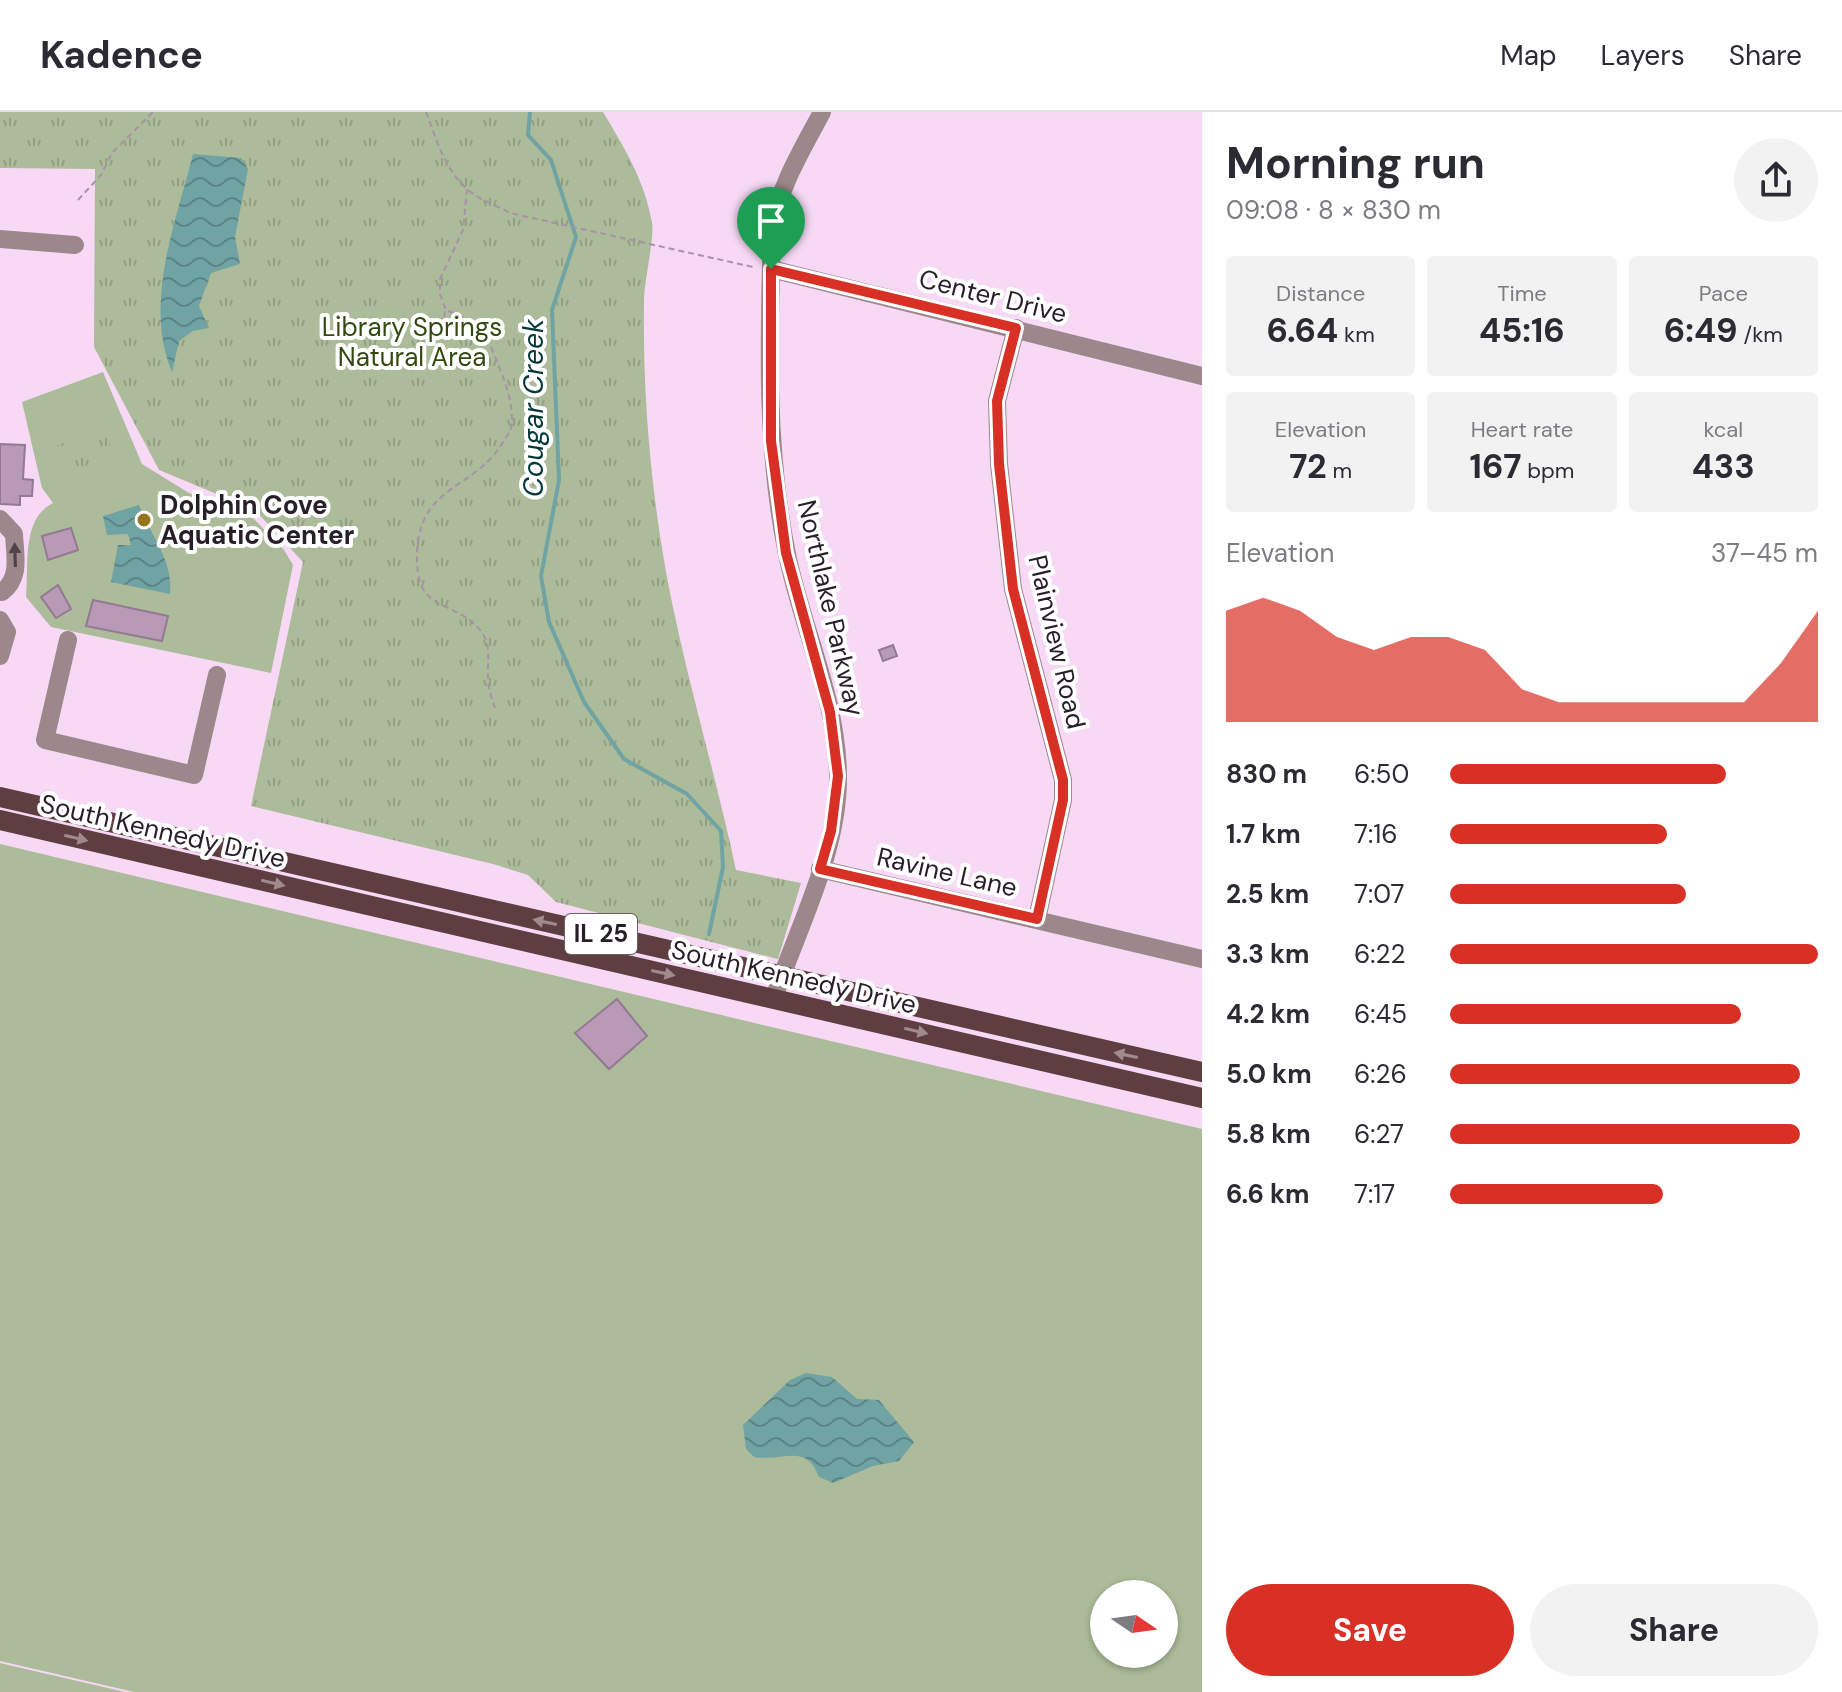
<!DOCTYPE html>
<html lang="en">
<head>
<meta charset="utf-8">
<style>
	body { margin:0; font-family:"DM Sans",sans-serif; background:#f2f2f3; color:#2b2b33; height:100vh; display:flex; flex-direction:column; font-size:30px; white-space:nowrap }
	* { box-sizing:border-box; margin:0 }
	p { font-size:26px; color:#7c7c81 }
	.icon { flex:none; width:44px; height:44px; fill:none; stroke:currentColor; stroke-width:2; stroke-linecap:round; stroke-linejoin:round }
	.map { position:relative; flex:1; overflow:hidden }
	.side { display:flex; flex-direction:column; background:#fff; width:640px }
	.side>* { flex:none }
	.needle { width:52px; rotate:103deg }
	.fabs { position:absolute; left:1090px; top:1468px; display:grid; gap:16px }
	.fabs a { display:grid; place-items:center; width:88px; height:88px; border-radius:50%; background:#fff; box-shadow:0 2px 6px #0004; font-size:40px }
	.pin { position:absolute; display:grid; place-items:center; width:68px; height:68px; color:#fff; margin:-82px -34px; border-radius:50% 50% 50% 0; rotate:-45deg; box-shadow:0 0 8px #0007 }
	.pin .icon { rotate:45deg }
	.round { display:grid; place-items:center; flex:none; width:84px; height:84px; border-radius:42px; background:#f2f2f3 }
	.headline { display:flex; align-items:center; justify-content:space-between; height:136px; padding:0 24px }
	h1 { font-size:44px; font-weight:700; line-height:60px }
	.figures { display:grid; grid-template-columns:repeat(3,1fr); gap:12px; height:136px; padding:8px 24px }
	.figures div { display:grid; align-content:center; border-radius:8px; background:#f2f2f3; text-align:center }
	.figures b { font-size:34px; font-weight:700 }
	.figures small { font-size:22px; font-weight:400 }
	.figures p { font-size:22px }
	.chart { height:224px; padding:16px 24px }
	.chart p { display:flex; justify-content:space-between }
	.chart svg { width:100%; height:144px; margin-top:8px; fill:#d93025; opacity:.7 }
	.action { display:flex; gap:16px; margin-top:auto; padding:16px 24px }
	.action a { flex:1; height:92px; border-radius:48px; background:#d93025; color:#fff; font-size:32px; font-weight:700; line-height:92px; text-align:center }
	.action a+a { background:#f2f2f3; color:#2b2b33 }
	ul { padding:0 24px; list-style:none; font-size:26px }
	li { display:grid; grid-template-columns:128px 96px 1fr; align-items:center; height:60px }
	li i { height:20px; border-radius:10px; background:#d93025 }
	header { display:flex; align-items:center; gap:48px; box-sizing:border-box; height:112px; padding:0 40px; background:#fff; border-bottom:2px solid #e1e1e2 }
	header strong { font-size:38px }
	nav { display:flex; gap:44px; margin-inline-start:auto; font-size:28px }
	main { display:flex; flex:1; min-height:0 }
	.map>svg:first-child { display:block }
</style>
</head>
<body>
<header>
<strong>Kadence</strong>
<nav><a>Map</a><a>Layers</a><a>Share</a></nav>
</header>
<main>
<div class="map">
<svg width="1202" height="1580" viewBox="0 0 1202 1580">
	<defs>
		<pattern id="park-tufts" width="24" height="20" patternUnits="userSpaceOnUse" patternTransform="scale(2)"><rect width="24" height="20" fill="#acbb99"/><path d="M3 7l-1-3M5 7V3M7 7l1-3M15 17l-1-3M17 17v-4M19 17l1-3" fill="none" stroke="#94a084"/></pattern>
		<pattern id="water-waves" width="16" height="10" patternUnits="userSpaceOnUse" patternTransform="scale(2)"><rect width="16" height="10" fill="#70a3a3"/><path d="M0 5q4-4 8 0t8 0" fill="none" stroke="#5c8485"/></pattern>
	</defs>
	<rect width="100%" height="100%" fill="#f7d9f6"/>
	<!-- green -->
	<path fill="#acbb99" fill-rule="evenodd" d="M 103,260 L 142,352 L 189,381 L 252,405 L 284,438 L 293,453 L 271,561 L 51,515 L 26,485 C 29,453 21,407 53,391 L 42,376 L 22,290 Z
		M 0,732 L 1202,1017 L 1202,1580 L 134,1580 L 0,1549 ZM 1104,1482 L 1164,1482 L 1164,1542 L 1104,1542 Z
		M 0,1551 L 125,1580 L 0,1580 Z"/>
	<!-- park -->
	<path fill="url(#park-tufts)" d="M 0,0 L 603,0 C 624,35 645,69 652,111 C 655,124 644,169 644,189 C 643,259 647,326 656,395 C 671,518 710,636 736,758 L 801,771 L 778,847 L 556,790 L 528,763 L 493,752 L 251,694 L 303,450 L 255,398 L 159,358 L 94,235 L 95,57 L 0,56 Z
		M 104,315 L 113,341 L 110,346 L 75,357 L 72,361 L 61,360 L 51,336 Z"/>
	<!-- water -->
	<path fill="url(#water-waves)" d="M 193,42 L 241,46 L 248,57 L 235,125 L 240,152 L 211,161 L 199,194 L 209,216 L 193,219 L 179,229 L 172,260 C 143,190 176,111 193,42 Z
		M 139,393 C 151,425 173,446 170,482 L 111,470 L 118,433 L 131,433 L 128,422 L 107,423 L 103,404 Z
		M 806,1261 L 832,1265 L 857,1287 L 879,1288 L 914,1330 L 899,1349 L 873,1354 L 833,1371 L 819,1365 C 806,1330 783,1350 754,1345 L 746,1337 L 743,1313 L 790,1268 Z"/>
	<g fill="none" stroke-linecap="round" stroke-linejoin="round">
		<!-- stream -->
		<path stroke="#70a3a3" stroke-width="4" d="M 530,0 L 528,23 L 551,48 L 576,125 L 552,198 L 559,368 L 541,464 L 549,510 L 584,590 L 624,647 L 687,682 L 721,719 L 723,755 L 709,822"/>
	</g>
	<!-- building -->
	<path fill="#b89ab7" stroke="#947993" stroke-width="2" d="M 0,332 L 25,333 L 23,367 L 33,368 L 32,384 L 20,384 L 20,393 L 0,392 Z
		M 71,416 L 78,438 L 48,448 L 42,424 Z
		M 58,473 L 71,497 L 56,506 L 41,485 Z
		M 93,488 L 168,504 L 162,529 L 86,514 Z
		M 893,533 L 897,544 L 883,549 L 879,538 Z
		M 617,887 L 647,924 L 609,957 L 575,921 Z"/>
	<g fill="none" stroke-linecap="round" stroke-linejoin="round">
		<!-- path -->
		<path stroke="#a992a8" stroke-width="2" stroke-dasharray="6 4" stroke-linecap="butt" d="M 426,0 C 437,29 447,65 475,83 C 485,90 499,95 510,101 L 753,155
			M 467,77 L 463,118 L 440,167 L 440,182 L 446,198 L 480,212 L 485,220 C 495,247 512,278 512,308 C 513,317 508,322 503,330 C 475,378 420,372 417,440 C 415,505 452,484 481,519 C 492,534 487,549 488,566 C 488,576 492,587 495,596
			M 78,88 L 101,63 L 112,41 L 153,0
			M 441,225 L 445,199"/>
		<!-- minor -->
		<path stroke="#9c888a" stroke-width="18" d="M 0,127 L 75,133
			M 771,157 L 1202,264
			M 1016,216 L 997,289 L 999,352 L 1013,477 L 1063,668 L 1063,688 L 1037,807
			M 0,407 L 14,422 C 15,444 21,466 2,480
			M 0,508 L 7,520 L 0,544
			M 68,528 L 45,628 L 194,663 L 217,563
			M 820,757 L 1202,847
			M 774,886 C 798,815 838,741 838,666 C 838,589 802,516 787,442 C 765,335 769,225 772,116 C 780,73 802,38 822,0"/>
		<!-- major -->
		<path stroke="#5f3e41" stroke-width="20" d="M 0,685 L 1202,960
			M 0,708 L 1202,986"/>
	</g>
	<!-- one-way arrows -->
	<defs><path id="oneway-solid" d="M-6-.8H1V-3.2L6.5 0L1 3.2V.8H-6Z" transform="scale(2)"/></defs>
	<use fill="#51434a" href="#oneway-solid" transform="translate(15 443) rotate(-92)"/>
	<g fill="#9f8b8d">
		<use href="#oneway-solid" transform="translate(76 726) rotate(13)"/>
		<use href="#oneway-solid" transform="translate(273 771) rotate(13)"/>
		<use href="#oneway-solid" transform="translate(545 810) rotate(-168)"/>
		<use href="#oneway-solid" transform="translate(663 861) rotate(12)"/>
		<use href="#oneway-solid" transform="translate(916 919) rotate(13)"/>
		<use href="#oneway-solid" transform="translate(1126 943) rotate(-168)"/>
	</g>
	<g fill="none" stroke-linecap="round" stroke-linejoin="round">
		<!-- route casing -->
		<g stroke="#fff" stroke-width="16">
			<path id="route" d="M 771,157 L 1016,216 L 997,289 L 999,352 L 1013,477 L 1063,668 L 1063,688 L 1037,807 L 820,757 L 831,719 L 838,664 L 830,600 L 786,441 L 771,329 Z"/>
		</g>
		<!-- route -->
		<use href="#route" stroke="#d93025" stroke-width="10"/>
	</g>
	<!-- markers -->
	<circle fill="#94751c" stroke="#fff" stroke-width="3" cx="144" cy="408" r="8"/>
	<g text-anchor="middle" stroke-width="8" stroke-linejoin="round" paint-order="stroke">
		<!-- shield labels -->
		<rect fill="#fff" stroke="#686268" stroke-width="2" x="565" y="802" width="72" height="40" rx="6"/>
		<g font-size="24" font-weight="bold" fill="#281e28">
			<text x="601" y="830">IL 25</text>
		</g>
		<!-- street labels -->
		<g font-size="26" fill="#281e28" stroke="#fff">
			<text transform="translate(993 184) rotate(14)" y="9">Center Drive</text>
			<text transform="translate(831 496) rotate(77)" y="9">Northlake Parkway</text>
			<text transform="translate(1057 530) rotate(77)" y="9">Plainview Road</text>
			<text transform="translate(163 719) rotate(13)" y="9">South Kennedy Drive</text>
			<text transform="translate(947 760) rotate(13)" y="9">Ravine Lane</text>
			<text transform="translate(794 865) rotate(13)" y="9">South Kennedy Drive</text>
		</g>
		<!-- park labels -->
		<g font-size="26" fill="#344911" stroke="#fff">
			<text x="412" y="224">Library Springs<tspan x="412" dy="30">Natural Area</tspan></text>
		</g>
		<!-- poi labels -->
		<g font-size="26" font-weight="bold" fill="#281e28" stroke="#fff" text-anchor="start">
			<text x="160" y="402">Dolphin Cove<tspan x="160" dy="30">Aquatic Center</tspan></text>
		</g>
		<!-- water labels -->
		<g font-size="28" font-style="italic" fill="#043839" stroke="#fff">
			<text transform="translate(533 296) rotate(-90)" y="10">Cougar Creek</text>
		</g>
	</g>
</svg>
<div class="fabs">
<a><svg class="needle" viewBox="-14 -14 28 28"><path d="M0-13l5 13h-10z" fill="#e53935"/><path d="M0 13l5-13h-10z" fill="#7c7c81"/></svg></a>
</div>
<div class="pin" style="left:771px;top:157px;background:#1e9e55"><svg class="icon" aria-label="arrive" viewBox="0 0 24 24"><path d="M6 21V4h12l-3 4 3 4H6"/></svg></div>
</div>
<section class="side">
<div class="headline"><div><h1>Morning run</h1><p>09:08 · 8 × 830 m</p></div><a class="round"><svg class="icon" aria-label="share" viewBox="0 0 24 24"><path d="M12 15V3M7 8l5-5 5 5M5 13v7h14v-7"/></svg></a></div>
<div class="figures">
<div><p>Distance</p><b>6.64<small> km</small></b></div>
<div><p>Time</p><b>45:16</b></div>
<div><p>Pace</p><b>6:49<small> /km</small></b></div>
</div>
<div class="figures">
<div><p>Elevation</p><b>72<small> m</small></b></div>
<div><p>Heart rate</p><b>167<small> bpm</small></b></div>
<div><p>kcal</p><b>433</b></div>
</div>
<div class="chart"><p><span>Elevation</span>37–45 m</p>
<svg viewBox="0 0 160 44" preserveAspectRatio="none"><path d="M0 44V10L10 6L20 10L30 18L40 22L50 18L60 18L70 22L80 34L90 38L100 38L110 38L120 38L130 38L140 38L150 26L160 10V44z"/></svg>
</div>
<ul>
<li><b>830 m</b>6:50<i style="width:75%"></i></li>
<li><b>1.7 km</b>7:16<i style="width:59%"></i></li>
<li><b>2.5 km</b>7:07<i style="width:64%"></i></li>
<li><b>3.3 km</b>6:22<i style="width:100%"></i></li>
<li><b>4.2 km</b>6:45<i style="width:79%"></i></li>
<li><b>5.0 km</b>6:26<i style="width:95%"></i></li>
<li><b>5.8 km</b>6:27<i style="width:95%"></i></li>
<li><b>6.6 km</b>7:17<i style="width:58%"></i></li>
</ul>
<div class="action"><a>Save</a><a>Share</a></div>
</section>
</main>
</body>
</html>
